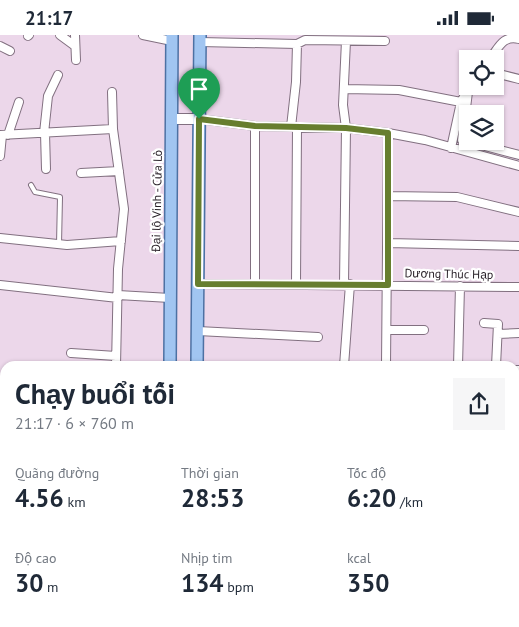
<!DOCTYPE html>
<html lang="vi">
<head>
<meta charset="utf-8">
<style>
	body { margin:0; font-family:"PT Sans",sans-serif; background:#f6f6f7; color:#1f2937; height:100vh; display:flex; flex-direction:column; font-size:19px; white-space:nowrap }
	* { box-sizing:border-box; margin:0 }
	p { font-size:16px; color:#747a83 }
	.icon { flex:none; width:28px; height:28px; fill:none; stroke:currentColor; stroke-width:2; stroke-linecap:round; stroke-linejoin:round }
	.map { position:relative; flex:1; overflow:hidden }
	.sheet { position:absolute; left:0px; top:326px; width:520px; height:266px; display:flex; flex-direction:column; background:#fff; border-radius:15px 15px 0 0; box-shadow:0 1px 4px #0004 }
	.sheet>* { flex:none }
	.tools { position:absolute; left:459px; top:15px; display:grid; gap:10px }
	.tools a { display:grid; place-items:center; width:45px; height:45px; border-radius:0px; background:#fff; box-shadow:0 1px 4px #0004; font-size:25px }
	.pin { position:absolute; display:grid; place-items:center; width:42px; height:42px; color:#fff; margin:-51px -21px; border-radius:50% 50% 50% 0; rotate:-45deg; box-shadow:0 0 5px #0007 }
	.pin .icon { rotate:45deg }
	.round { display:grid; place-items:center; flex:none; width:52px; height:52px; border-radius:0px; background:#f6f6f7 }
	.headline { display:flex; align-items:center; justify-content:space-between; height:85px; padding:0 15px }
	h1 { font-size:28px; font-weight:700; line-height:38px }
	.figures { display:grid; grid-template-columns:repeat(3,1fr); gap:8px; height:85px; padding:5px 15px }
	.figures div { display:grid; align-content:center }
	.figures b { font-size:25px; font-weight:700 }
	.figures small { font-size:14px; font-weight:400 }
	.figures p { font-size:14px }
	.status { display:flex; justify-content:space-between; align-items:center; height:35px; padding:0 25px; background:#fff; direction:ltr }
	.status svg { height:14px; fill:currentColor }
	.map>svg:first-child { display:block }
</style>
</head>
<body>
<div class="status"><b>21:17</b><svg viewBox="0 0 49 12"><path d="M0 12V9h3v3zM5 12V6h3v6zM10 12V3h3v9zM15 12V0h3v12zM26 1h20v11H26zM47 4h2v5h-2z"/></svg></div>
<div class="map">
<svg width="519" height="592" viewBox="0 0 519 592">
	<rect width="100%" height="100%" fill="#ecd7ea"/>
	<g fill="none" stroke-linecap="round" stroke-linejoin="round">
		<!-- lane casing -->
		<g stroke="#827080" stroke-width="6">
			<path id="lane" d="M 31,150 L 35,157 L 60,162 L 59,209
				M 0,560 L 5,539
				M 7,588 L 15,592"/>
		</g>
		<!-- street casing -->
		<g stroke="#827080" stroke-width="10">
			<path id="street" d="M 60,0 L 75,11
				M 75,0 L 76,25
				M 143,0 L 172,6
				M 28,1 L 29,0
				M 200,7 L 297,9 L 305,5 L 385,6
				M 0,11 L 10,16
				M 490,24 C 499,12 503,0 519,4
				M 495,38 L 519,44
				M 344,54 L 399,55 L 461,67 L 470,51
				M 112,57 L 113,94 L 124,174 L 118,234 L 116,331
				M 468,57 L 462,105 L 519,120
				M 199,84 L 255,91 L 346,93 L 388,98 L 425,105 L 519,131
				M 291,92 L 296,47 L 297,9
				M 44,98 L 48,61 L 58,40
				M 45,98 L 46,134
				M 0,100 L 113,94
				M 8,100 L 19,67
				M 451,113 L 461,67
				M 0,121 L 2,100
				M 81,138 L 119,136
				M 388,161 L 457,162 L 519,177
				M 0,203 L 67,210 L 121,206
				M 388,208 L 519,211
				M 198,249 L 519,252
				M 255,249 L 255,91
				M 296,249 L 297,92
				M 344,249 L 346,93 L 343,70 L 346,6
				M 0,250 L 118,263
				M 118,260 L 170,263
				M 484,288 L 498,289 L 496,331
				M 387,295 L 424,295
				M 198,296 L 318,302
				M 498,299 L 519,298
				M 71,318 L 116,321
				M 344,331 L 350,249
				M 386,331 L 388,98
				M 458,331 L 460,251
				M 516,335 L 519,335
				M 515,507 L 519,507
				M 515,517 L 519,518
				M 164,588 L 164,592
				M 315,588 L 316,592
				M 229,592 L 229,588"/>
		</g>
		<!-- secondary casing -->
		<g stroke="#827080" stroke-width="12">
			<path id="secondary" d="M 172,84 L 199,84
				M 515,402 L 519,402
				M 34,592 L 37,588
				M 77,592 L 80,588"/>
		</g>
		<!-- primary casing -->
		<g stroke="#4d71a3" stroke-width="14">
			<path id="primary" d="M 170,331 L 172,0
				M 197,331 L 200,0
				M 0,358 L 5,359
				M 0,370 L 5,371
				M 515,570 L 519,573
				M 515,579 L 519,582"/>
		</g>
		<!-- path -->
		<path stroke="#9b8b99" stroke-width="1" stroke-dasharray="4 4" stroke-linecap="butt" d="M 0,502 L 5,503"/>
		<!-- lane -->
		<use href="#lane" stroke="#fff" stroke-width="4"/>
		<!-- street -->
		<use href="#street" stroke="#fff" stroke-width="8"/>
		<!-- secondary -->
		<use href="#secondary" stroke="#fff" stroke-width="10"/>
		<!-- primary -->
		<use href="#primary" stroke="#a1c5f1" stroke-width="11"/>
	</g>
	<!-- wall -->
	<path fill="#9b83a2" d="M 0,396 L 5,396 L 5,448 L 4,464 L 0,464 Z"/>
	<!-- building -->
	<path fill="#b498bc" stroke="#7e6a84" d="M 0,396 L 5,396 L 5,442 L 4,458 L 0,458 Z"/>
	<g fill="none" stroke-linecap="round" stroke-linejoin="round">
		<!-- route casing -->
		<g stroke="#fff" stroke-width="10">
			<path id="route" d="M 199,84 L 255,91 L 346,93 L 388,98 L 388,250 L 198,249 Z"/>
		</g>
		<!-- route -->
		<use href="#route" stroke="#677e2f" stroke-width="6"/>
	</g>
	<g text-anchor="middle" stroke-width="4.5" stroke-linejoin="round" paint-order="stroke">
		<!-- street labels -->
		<g font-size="12" fill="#251d24" stroke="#fff">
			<text transform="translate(157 166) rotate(-89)" y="4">Đại lộ Vinh - Cửa Lò</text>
			<text transform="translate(449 239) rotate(1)" y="4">Dương Thúc Hạp</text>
		</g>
	</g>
</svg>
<div class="tools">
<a><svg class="icon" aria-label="locate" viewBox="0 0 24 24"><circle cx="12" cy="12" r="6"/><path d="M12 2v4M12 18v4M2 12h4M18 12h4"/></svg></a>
<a><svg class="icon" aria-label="layers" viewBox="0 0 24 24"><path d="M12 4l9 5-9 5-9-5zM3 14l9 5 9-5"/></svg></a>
</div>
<div class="pin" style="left:199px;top:84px;background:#1e9e55"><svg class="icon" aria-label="arrive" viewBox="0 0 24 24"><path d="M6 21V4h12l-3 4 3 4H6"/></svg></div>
<section class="sheet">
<div class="headline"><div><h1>Chạy buổi tối</h1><p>21:17 · 6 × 760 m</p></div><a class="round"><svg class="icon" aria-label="share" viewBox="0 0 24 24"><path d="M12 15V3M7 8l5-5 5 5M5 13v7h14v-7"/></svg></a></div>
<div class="figures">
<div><p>Quãng đường</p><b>4.56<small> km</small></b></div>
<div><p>Thời gian</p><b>28:53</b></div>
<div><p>Tốc độ</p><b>6:20<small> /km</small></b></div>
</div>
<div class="figures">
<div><p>Độ cao</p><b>30<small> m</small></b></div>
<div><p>Nhịp tim</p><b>134<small> bpm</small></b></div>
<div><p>kcal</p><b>350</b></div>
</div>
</section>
</div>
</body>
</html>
